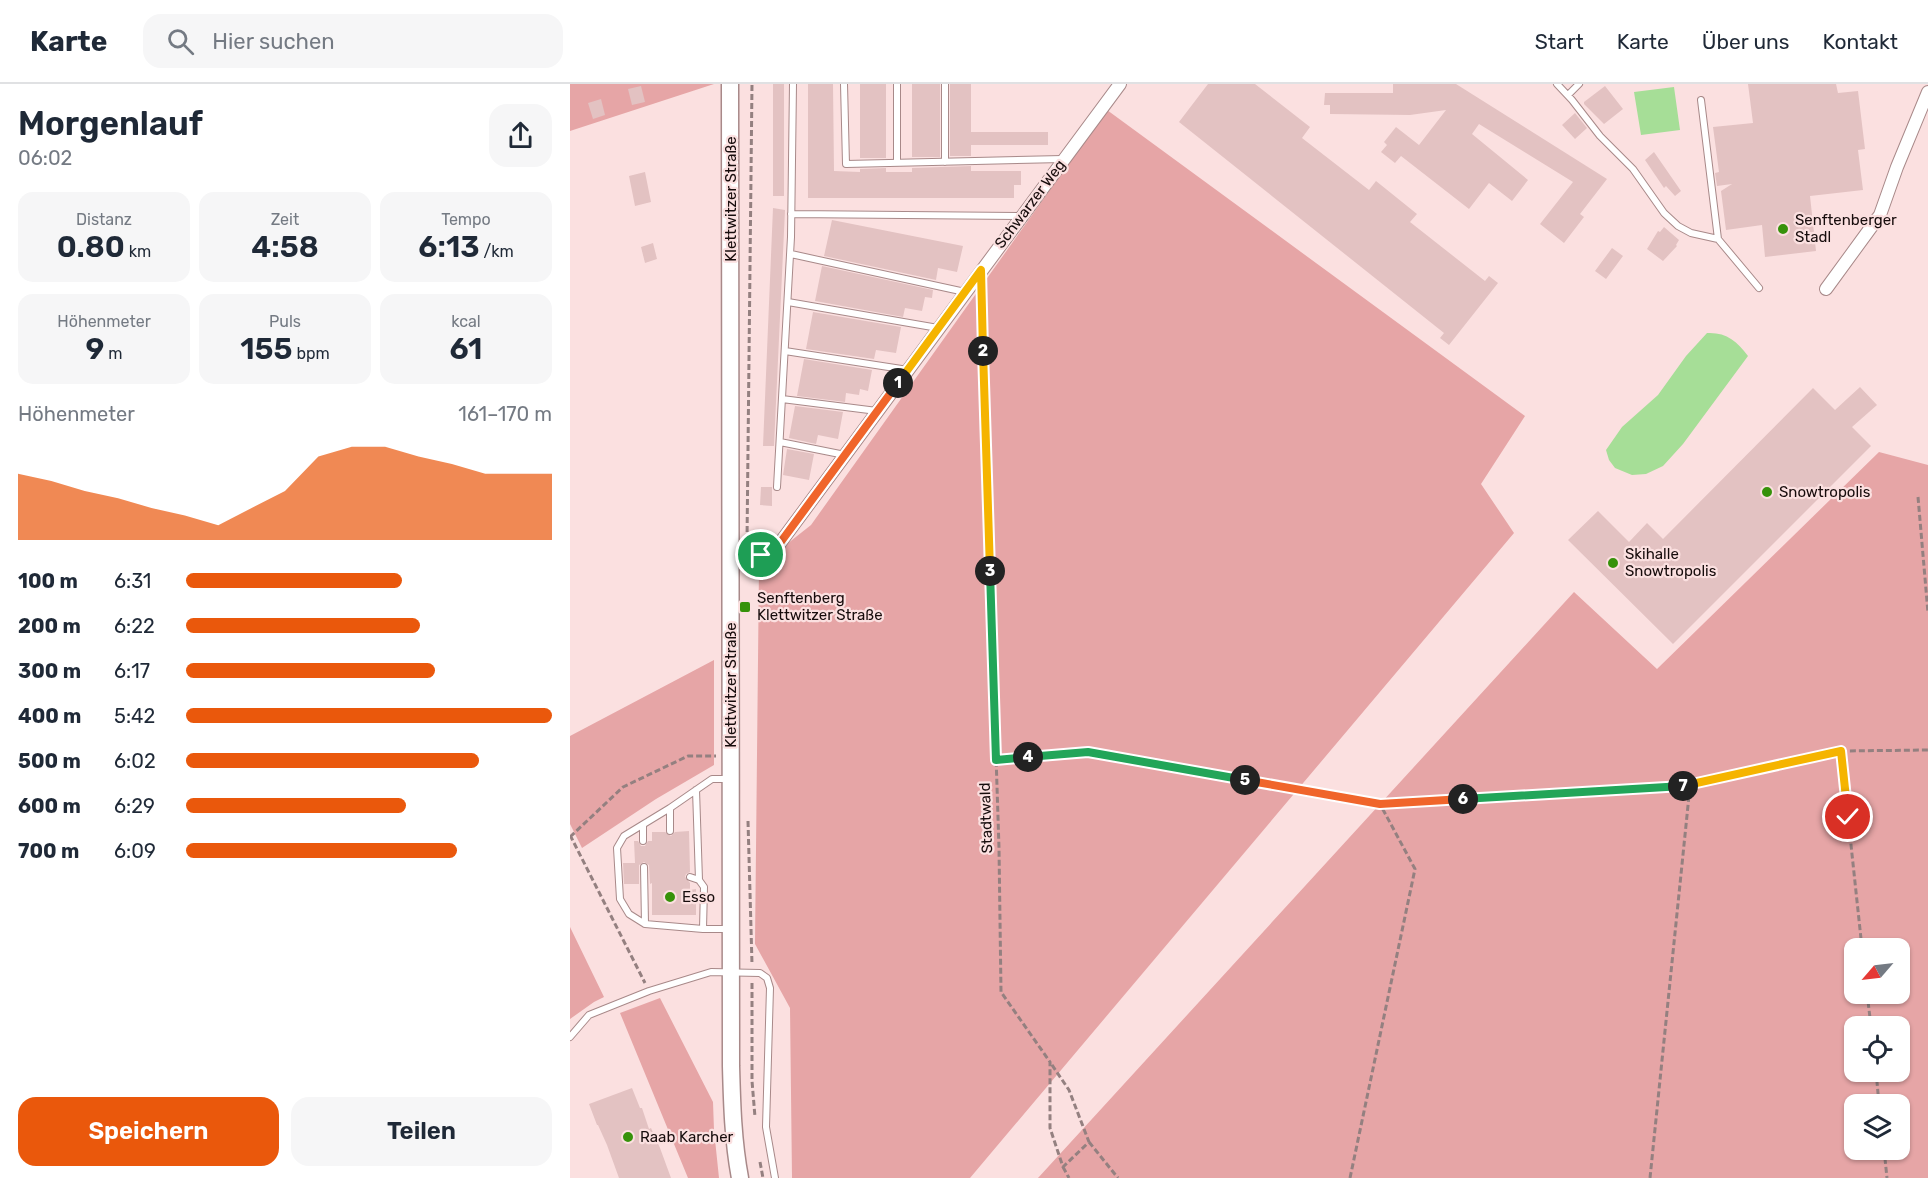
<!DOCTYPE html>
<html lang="de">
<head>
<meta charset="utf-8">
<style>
	body { margin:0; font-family:Rubik,sans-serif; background:#f6f6f7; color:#1f2937; height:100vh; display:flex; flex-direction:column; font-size:22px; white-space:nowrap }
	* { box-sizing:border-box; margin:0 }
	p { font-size:20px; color:#747a83 }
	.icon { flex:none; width:33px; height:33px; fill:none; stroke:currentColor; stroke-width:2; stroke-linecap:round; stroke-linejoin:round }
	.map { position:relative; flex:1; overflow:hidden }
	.drawer { display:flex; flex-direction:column; background:#fff; width:570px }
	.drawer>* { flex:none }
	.needle { width:39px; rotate:242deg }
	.buttons { position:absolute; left:1274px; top:854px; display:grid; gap:12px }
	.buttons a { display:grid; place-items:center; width:66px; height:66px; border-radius:12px; background:#fff; box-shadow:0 2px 4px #0004; font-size:30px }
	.pin { position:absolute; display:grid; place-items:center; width:51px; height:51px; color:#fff; margin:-26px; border:3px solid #fff; border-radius:50%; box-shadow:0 2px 6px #0007 }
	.km { position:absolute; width:30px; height:30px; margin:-15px; border-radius:50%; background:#222; color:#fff; font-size:16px; line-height:30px; text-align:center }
	.round { display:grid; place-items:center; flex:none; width:63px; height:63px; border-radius:18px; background:#f6f6f7 }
	.head { display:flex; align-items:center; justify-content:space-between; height:102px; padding:0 18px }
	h1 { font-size:33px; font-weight:600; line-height:45px }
	.stats { display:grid; grid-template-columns:repeat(3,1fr); gap:9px; height:102px; padding:6px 18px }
	.stats div { display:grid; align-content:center; border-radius:15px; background:#f6f6f7; text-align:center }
	.stats b { font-size:30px; font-weight:600 }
	.stats small { font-size:16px; font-weight:400 }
	.stats p { font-size:16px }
	.chart { height:168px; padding:12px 18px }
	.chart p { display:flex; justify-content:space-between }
	.chart svg { width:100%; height:108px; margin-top:6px; fill:#ea580c; opacity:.7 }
	.button { display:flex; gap:12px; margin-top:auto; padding:12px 18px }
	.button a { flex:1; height:69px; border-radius:18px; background:#ea580c; color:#fff; font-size:24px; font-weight:600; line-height:69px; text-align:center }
	.button a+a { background:#f6f6f7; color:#1f2937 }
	ul { padding:0 18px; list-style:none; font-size:20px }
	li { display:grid; grid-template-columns:96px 72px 1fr; align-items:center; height:45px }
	li i { height:15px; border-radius:8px; background:#ea580c }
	header { display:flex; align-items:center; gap:36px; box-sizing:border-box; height:84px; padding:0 30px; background:#fff; border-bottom:2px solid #e0e1e3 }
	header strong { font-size:28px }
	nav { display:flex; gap:33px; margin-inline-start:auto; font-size:21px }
	.search { width:420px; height:54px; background:#f6f6f7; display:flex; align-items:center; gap:15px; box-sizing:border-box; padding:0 21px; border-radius:18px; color:#747a83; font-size:22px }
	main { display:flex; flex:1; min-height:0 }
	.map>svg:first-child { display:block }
</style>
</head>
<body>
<header>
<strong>Karte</strong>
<div class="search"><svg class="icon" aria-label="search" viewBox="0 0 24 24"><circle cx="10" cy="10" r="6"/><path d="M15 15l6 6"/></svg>Hier suchen</div>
<nav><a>Start</a><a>Karte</a><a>Über uns</a><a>Kontakt</a></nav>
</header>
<main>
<section class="drawer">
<div class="head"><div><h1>Morgenlauf</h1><p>06:02</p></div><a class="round"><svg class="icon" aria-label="share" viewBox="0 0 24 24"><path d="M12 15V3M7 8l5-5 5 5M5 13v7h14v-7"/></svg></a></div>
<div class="stats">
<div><p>Distanz</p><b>0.80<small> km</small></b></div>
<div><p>Zeit</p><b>4:58</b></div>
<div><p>Tempo</p><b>6:13<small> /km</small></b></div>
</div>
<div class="stats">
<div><p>Höhenmeter</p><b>9<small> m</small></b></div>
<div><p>Puls</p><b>155<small> bpm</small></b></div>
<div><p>kcal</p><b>61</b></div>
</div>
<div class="chart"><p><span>Höhenmeter</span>161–170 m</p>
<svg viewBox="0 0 160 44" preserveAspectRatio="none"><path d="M0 44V17L10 20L20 24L30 27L40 31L50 34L60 38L70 31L80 24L90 10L100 6L110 6L120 10L130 13L140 17L150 17L160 17V44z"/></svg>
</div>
<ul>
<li><b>100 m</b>6:31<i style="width:59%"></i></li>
<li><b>200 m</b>6:22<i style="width:64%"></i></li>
<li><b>300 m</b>6:17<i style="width:68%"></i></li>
<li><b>400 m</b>5:42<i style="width:100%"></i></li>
<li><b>500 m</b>6:02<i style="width:80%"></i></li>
<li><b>600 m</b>6:29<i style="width:60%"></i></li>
<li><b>700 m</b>6:09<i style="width:74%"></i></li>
</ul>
<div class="button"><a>Speichern</a><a>Teilen</a></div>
</section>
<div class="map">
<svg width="1358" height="1094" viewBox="0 0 1358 1094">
	<rect width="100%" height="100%" fill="#fbe0e0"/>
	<!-- green -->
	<path fill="#e6a5a6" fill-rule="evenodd" d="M 0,0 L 144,0 L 0,47 Z
		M 537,26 L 955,332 L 911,400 L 944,449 L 400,1094 L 222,1094 L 220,924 L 185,860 L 189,482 L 241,441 Z
		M 1309,368 L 1358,381 L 1358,1094 L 468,1094 L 1004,508 L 1087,585 ZM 1284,864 L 1329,864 L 1329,909 L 1284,909 ZM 1284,942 L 1329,942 L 1329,987 L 1284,987 ZM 1284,1020 L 1329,1020 L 1329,1065 L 1284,1065 Z
		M 144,576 L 144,681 L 86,715 L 12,764 L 0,740 L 0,652 Z
		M 0,843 L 34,913 L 24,918 L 0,935 Z
		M 90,914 L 143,1018 L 144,1046 L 149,1094 L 118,1094 L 50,929 Z"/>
	<!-- water -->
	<path fill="#a6de97" d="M 1104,3 L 1110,46 L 1071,51 L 1064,8 Z
		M 1137,249 C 1156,248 1167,257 1178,272 L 1113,360 L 1093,382 L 1076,390 L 1062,391 L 1045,384 L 1039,376 L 1036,366 L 1052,343 L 1088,311 L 1116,272 Z"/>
	<!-- building -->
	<path fill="#e3c2c2" d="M 203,0 L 214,0 L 214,112 L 203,112 Z
		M 238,0 L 263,0 L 264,87 L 290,88 L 290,85 L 316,84 L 316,88 L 342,88 L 342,84 L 401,82 L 401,87 L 451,87 L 451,101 L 444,101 L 444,114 L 238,114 Z
		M 290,0 L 316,0 L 316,74 L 290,74 Z
		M 342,0 L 370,0 L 370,73 L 342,73 Z
		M 380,0 L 401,0 L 401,48 L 478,48 L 478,61 L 401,61 L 401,72 L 380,72 Z
		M 638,0 L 685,0 L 740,43 L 732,54 L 799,106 L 806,97 L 847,130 L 840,138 L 915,197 L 919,192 L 928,199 L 879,261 L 870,254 L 874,249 L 609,38 Z
		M 823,0 L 886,0 L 1037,95 L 1010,130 L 1014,133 L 994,159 L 970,140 L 1003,98 L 909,40 L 902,50 L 958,96 L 942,117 L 919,99 L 899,125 L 831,72 L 825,79 L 811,68 L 817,61 L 814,58 L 826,43 L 849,61 L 876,26 L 840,31 L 760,30 L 760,21 L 754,21 L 755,9 L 823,9 Z
		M 1178,0 L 1266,0 L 1268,9 L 1288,7 L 1295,65 L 1288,66 L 1293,106 L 1240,112 L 1246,167 L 1195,173 L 1192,141 L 1156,146 L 1151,107 L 1162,100 L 1147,102 L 1145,89 L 1149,88 L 1143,43 L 1183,39 Z
		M 71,2 L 75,18 L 62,21 L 58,5 Z
		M 1035,2 L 1053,25 L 1034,40 L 1014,20 L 1014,18 Z
		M 31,15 L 35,31 L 23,35 L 18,19 Z
		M 1005,29 L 1017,44 L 1005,55 L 992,41 Z
		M 1084,68 L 1111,107 L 1105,112 L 1096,102 L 1094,104 L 1075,76 Z
		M 75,88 L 81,118 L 65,122 L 59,92 Z
		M 203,124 L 215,126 L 204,362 L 193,362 Z
		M 262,136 L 393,162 L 387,188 L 368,184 L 366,196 L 254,172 Z
		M 1094,143 L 1109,156 L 1106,161 L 1107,162 L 1093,177 L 1077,165 L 1088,147 L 1090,148 Z
		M 83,159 L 87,175 L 75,179 L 71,163 Z
		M 1042,164 L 1053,172 L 1036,195 L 1025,187 Z
		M 252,182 L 363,206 L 362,214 L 355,213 L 352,227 L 335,224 L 333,233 L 245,217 Z
		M 243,228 L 331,243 L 326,269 L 306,266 L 304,275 L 236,265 Z
		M 234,275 L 302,286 L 298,307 L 290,305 L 289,311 L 276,309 L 275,318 L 227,312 Z
		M 1290,303 L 1307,321 L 1282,343 L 1301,362 L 1103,560 L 998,456 L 1028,427 L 1059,458 L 1077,439 L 1093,455 L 1243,304 L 1265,326 Z
		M 225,322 L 273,328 L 268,355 L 248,351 L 246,360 L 219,354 Z
		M 217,365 L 244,370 L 239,396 L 213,391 Z
		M 191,403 L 202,403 L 202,422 L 190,421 Z
		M 119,747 L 120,788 L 116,790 L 115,793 L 120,799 L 120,806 L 126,805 L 126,831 L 82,831 L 82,799 L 80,800 L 79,781 L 74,778 L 69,781 L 69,800 L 54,800 L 53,779 L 65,779 L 64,757 L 68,757 L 71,762 L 75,762 L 78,757 L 82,757 L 82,748 L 95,748 L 101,752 L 105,748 Z
		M 62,1004 L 70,1024 L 72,1024 L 79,1045 L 81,1044 L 90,1064 L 101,1094 L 49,1094 L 37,1061 L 28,1041 L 27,1041 L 19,1020 Z"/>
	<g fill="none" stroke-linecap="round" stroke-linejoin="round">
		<!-- service casing -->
		<g stroke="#a88989" stroke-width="8">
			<path id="service" d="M 274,0 L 276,80 L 493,75
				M 375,0 L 375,78
				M 987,0 L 1002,16 L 1030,52 L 1063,85 L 1094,129 L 1108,142 L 1121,149 L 1148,155 L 1189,204
				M 998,11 L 1009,0
				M 1131,16 L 1148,155
				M 327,79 L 327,0
				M 221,130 L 451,132
				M 221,170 L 395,208
				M 218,218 L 368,244
				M 215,267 L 338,286
				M 212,315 L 307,327
				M 210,358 L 275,371
				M 207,403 L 221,153 L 223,0
				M 126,706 L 129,796
				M 100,724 L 54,752 L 47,764 L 50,815 L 59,830 L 75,840 L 133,845
				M 73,741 L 73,757
				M 100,747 L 100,724 L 142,695 L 158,695
				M 74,783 L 75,840
				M 120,793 L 129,796 L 134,803 L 133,845 L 160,845
				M 0,953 L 19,931 L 79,907 L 141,888 L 190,889 L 197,894 L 200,904 L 196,1043 L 205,1094"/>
		</g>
		<!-- minor casing -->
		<g stroke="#a88989" stroke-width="14">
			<path id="minor" d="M 1256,205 L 1310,131 L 1327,83 L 1358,8
				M 162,475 C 183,476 192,471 210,459 L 550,0"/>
		</g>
		<!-- secondary casing -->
		<g stroke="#a88989" stroke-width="19">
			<path id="secondary" d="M 160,0 L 161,982 C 162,1020 163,1057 170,1094"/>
		</g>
		<!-- path -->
		<path stroke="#948080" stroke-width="3" stroke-dasharray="6 3" stroke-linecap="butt" d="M 411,209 L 429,764 L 431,908 L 480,978 L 480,1044 L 493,1083 L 519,1058 L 499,1006 L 480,978
			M 1348,413 L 1358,529
			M 177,457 L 182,0
			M 427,676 L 518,668 L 810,720 L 1120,701 L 1271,667
			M 178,737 L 182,880
			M 0,751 L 75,899
			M 0,753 L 53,703 L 118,672 L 146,672
			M 1292,864 L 1271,667 L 1358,666
			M 182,899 L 182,997 L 185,1033
			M 1297,909 L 1301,942
			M 1306,987 L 1309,1020
			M 519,1058 L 548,1094
			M 1314,1065 L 1317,1094
			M 190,1078 L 193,1094
			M 493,1083 L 499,1094
			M 780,1094 L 845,785 L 810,720
			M 1080,1094 L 1120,702"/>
		<!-- service -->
		<use href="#service" stroke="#fff" stroke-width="6"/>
		<!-- minor -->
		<use href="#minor" stroke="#fff" stroke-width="12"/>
		<!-- secondary -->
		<use href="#secondary" stroke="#fff" stroke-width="16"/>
	</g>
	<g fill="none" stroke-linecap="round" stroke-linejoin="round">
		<!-- split-1 casing -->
		<g stroke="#fff" stroke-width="12">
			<path id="split-1" d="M 191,471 L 210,459 L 328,299"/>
		</g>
		<!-- split-2 casing -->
		<g stroke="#fff" stroke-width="12">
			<path id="split-2" d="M 328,299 L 411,186 L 413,267"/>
		</g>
		<!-- split-3 casing -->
		<g stroke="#fff" stroke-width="12">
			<path id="split-3" d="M 413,267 L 420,487"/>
		</g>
		<!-- split-4 casing -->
		<g stroke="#fff" stroke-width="12">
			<path id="split-4" d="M 420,487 L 426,676 L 458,673"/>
		</g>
		<!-- split-5 casing -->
		<g stroke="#fff" stroke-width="12">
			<path id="split-5" d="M 458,673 L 518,668 L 675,696"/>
		</g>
		<!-- split-6 casing -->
		<g stroke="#fff" stroke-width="12">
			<path id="split-6" d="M 675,696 L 810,720 L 893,715"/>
		</g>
		<!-- split-7 casing -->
		<g stroke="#fff" stroke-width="12">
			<path id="split-7" d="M 893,715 L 1113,702"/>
		</g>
		<!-- split-8 casing -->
		<g stroke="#fff" stroke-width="12">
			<path id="split-8" d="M 1113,702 L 1271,667 L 1278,733"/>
		</g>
		<!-- split-1 -->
		<use href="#split-1" stroke="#f0652b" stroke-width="8"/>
		<!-- split-2 -->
		<use href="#split-2" stroke="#f5b400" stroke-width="8"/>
		<!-- split-3 -->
		<use href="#split-3" stroke="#f5b400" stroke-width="8"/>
		<!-- split-4 -->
		<use href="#split-4" stroke="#22a559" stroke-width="8"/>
		<!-- split-5 -->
		<use href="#split-5" stroke="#22a559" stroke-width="8"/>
		<!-- split-6 -->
		<use href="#split-6" stroke="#f0652b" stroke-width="8"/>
		<!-- split-7 -->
		<use href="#split-7" stroke="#22a559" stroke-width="8"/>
		<!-- split-8 -->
		<use href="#split-8" stroke="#f5b400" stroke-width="8"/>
	</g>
	<!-- markers -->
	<g fill="#36920a" stroke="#fbe0e0" stroke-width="2">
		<circle cx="1213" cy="145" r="6"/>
		<circle cx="1197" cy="408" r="6"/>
		<circle cx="1043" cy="479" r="6"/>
		<rect x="169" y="517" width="12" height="12" rx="3"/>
		<circle cx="100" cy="813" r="6"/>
		<circle cx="58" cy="1053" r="6"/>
	</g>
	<g text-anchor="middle" stroke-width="4.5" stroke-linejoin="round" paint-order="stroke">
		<!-- street labels -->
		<g font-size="15" fill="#170c0c" stroke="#fbe0e0">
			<text transform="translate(161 115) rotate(-90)" y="5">Klettwitzer Straße</text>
			<text transform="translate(460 120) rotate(-53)" y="5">Schwarzer Weg</text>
			<text transform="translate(161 601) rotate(-90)" y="5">Klettwitzer Straße</text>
			<text transform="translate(416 734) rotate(-92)" y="5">Stadtwald</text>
		</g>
		<!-- poi labels -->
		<g font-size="15" fill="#170c0c" stroke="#fbe0e0" text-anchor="start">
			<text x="1225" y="141">Senftenberger<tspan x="1225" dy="17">Stadl</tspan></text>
			<text x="1209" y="413">Snowtropolis</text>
			<text x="1055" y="475">Skihalle<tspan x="1055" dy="17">Snowtropolis</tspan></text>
			<text x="187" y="519">Senftenberg<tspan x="187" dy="17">Klettwitzer Straße</tspan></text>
			<text x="112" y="818">Esso</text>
			<text x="70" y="1058">Raab Karcher</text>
		</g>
	</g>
</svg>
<div class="buttons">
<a><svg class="needle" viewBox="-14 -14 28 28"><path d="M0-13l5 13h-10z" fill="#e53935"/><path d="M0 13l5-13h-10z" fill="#747a83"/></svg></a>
<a><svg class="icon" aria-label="locate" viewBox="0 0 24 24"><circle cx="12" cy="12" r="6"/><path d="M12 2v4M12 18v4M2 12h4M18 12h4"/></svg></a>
<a><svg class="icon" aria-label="layers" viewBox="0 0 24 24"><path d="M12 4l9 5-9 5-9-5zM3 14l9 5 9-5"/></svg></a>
</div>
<div class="pin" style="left:191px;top:471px;background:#1e9e55"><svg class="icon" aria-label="arrive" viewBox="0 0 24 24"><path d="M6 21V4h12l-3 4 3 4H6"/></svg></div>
<div class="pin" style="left:1278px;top:733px;background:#d93025"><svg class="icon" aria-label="check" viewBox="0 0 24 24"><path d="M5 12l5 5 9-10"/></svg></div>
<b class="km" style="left:328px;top:299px">1</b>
<b class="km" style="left:413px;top:267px">2</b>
<b class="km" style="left:420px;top:487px">3</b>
<b class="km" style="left:458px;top:673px">4</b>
<b class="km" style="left:675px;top:696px">5</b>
<b class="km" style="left:893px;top:715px">6</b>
<b class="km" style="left:1113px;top:702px">7</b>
</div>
</main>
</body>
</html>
